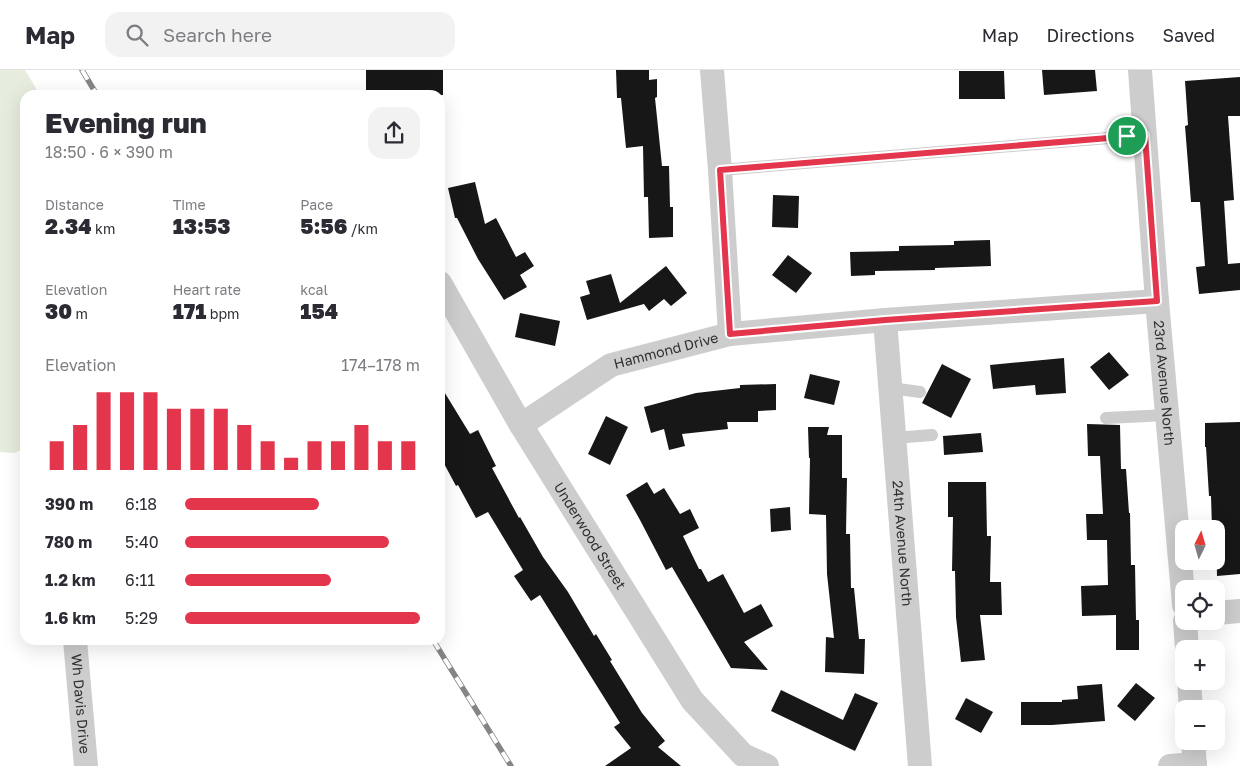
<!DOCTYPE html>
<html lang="en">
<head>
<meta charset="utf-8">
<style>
	body { margin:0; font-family:"Golos Text",sans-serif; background:#f2f2f3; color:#2b2b33; height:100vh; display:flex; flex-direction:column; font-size:19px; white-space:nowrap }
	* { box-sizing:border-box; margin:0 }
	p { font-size:16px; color:#7c7c81 }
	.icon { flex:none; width:28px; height:28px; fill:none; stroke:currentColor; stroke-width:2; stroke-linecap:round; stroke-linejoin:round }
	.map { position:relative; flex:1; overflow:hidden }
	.details { position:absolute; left:20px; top:20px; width:425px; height:555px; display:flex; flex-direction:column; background:#fff; border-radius:15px; box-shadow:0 5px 20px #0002 }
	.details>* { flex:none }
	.needle { width:32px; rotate:5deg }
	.tools { position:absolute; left:1175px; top:450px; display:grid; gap:10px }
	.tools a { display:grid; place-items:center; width:50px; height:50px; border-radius:10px; background:#fff; box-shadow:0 5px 20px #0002; font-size:25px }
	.pin { position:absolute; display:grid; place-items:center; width:42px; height:42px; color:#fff; margin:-21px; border:2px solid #fff; border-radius:50%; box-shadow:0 1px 5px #0007 }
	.round { display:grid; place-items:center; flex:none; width:52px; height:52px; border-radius:15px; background:#f2f2f3 }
	.summary { display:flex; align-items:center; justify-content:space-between; height:85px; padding:0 25px }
	h1 { font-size:28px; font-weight:800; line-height:38px }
	.stats { display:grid; grid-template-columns:repeat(3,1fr); gap:8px; height:85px; padding:5px 25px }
	.stats div { display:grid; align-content:center }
	.stats b { font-size:21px; font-weight:800 }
	.stats small { font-size:14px; font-weight:400 }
	.stats p { font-size:14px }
	.chart { height:140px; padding:10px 25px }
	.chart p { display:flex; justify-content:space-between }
	.chart svg { width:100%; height:90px; margin-top:5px; stroke:#e3354b; stroke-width:6 }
	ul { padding:0 25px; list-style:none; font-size:16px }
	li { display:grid; grid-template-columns:80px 60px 1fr; align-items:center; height:38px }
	li i { height:12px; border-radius:6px; background:#e3354b }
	header { display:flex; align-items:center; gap:30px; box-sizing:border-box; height:70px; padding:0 25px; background:#fff; border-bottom:1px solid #e1e1e2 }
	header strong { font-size:24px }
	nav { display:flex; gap:28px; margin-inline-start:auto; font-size:18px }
	.search { width:350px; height:45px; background:#f2f2f3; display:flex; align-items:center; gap:12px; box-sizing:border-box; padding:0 18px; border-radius:15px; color:#7c7c81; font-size:19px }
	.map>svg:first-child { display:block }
</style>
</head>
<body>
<header>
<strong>Map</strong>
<div class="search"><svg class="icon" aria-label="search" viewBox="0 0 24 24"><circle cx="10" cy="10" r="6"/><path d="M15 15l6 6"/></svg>Search here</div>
<nav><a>Map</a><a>Directions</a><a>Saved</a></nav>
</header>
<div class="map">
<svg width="1240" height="696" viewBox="0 0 1240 696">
	<rect width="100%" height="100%" fill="#fff"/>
	<!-- green -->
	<path fill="#e6ecde" d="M 0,0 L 25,0 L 40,25 L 25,25 L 25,378 L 14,383 L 0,382 Z"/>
	<!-- building -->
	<path fill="#171717" d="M 366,0 L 443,0 L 443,25 L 366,25 Z
		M 616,0 L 649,0 L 649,10 L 657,9 L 657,27 L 655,28 L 662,96 L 669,96 L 670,137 L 673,137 L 673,167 L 649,168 L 648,127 L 644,127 L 643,76 L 626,78 L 621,28 L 617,28 Z
		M 1042,0 L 1095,0 L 1097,21 L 1044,25 Z
		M 959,1 L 1004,1 L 1005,29 L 959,29 Z
		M 1240,7 L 1240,46 L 1228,46 L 1234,130 L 1224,131 L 1228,194 L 1240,193 L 1240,220 L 1199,224 L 1196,197 L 1205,196 L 1200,132 L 1191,132 L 1185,56 L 1188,55 L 1185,11 Z
		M 475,112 L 485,154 L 496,148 L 516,187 L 525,182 L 534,196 L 520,205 L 527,217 L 504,230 L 478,189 L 457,148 L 455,148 L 448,118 Z
		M 773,125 L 799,126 L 798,158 L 772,157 Z
		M 990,170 L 991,196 L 935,198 L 935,200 L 875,201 L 875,205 L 851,206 L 850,182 L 899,181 L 899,176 L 954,175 L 954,171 Z
		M 788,185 L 812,203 L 796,223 L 772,205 Z
		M 666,196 L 687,223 L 671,236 L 664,229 L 649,241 L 644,234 L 587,250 L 580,227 L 590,224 L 586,211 L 611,204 L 620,233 Z
		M 520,243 L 560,251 L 555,276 L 515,267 Z
		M 1109,282 L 1129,305 L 1109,320 L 1090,297 Z
		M 1064,288 L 1066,323 L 1036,325 L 1035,315 L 993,319 L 990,295 Z
		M 942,294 L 971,309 L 951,348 L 922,333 Z
		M 810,304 L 840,311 L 834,335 L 804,328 Z
		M 776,314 L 776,340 L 758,341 L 758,352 L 727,352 L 728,359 L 682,364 L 685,376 L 669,380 L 664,359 L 651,363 L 644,337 L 696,323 L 740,318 L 740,315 Z
		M 440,315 L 470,364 L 478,360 L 496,396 L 492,398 L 519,448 L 520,447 L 543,487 L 568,522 L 594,566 L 596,564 L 612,590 L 610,591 L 642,643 L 665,671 L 658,677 L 681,696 L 605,696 L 631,678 L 614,657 L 620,653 L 540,525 L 531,531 L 514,506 L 523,500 L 488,442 L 476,448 L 458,415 L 456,416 L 440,386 Z
		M 606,346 L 628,357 L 610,395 L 588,384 Z
		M 1240,352 L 1240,504 L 1217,506 L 1216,458 L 1212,458 L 1211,426 L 1209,426 L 1206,377 L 1205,377 L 1205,353 Z
		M 1087,354 L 1120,355 L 1121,399 L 1126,399 L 1129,443 L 1130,443 L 1131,495 L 1135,495 L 1136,550 L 1139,550 L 1139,580 L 1116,580 L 1116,545 L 1082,546 L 1081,516 L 1108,515 L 1107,470 L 1087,470 L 1086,444 L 1103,444 L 1100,386 L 1088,386 Z
		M 808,357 L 829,357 L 827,365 L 842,365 L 842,408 L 847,408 L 846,464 L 850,464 L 851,518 L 854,518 L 859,569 L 865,569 L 864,604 L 825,602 L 826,567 L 834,568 L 827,504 L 826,445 L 809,444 L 810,388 L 809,388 Z
		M 981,363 L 983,382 L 944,385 L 943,366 Z
		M 647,412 L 654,424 L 664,418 L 680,444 L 690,439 L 699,458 L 683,466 L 699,499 L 701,499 L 708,512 L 723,504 L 744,543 L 761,534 L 773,556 L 744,572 L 768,600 L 731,598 L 672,497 L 666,500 L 640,450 L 626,425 Z
		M 948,412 L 986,412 L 987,466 L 991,466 L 990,512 L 1001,512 L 1002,545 L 980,545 L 985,590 L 961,592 L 956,547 L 955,501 L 952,501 L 953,447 L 948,447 Z
		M 790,437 L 791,460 L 771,462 L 770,439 Z
		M 1136,613 L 1155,628 L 1135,651 L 1117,636 Z
		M 1102,614 L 1105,651 L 1052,655 L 1021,655 L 1021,632 L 1062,632 L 1062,630 L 1078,629 L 1077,616 Z
		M 781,620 L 843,650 L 855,623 L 878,633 L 855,681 L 771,641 Z
		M 966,628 L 993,642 L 981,663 L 955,649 Z"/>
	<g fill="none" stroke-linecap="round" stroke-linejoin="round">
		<!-- service -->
		<path stroke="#cdcdcd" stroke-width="12" d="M 720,100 L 1145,65
			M 891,318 L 920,322
			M 1106,348 L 1167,345
			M 894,368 L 932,365"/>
		<!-- minor -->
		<g stroke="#cdcdcd" stroke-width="24">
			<path d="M 712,0 L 720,100 L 730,264"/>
			<path id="s1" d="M 1140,0 L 1157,231 L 1184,535"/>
			<path id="s2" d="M 440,213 L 521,355 L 692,630 L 743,685 L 767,696"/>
			<path id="s3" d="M 885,250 L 920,696"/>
			<path id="s4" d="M 521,355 L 611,295 L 730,264 L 885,250 L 1157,231"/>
			<path d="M 1216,543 L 1240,541"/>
			<path d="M 1185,551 L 1187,579"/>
			<path id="s5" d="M 75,570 L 86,696"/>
			<path d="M 1189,611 L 1191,639"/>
			<path d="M 1193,671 L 1195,696"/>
			<path d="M 1170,696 L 1195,694"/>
		</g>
		<!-- rail casing -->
		<g stroke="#858585" stroke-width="5.5">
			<path id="rail" d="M 82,0 L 97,25
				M 433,570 L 511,696"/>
		</g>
		<!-- rail -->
		<use href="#rail" stroke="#fff" stroke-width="4" stroke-dasharray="11" stroke-linecap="butt"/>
	</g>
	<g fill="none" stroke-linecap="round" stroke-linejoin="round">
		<!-- route casing -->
		<g stroke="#fff" stroke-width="10">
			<path id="route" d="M 1145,65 L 1157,231 L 885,250 L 730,264 L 720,100 Z"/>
		</g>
		<!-- route -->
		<use href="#route" stroke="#e3354b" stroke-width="6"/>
	</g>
	<g text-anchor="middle" stroke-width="5" stroke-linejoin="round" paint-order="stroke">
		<!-- street labels -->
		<g font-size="14" fill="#303030" stroke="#fff">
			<text dy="5" stroke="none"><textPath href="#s4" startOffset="165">Hammond Drive</textPath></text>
			<text dy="5" stroke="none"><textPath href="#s1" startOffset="314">23rd Avenue North</textPath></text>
			<text dy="5" stroke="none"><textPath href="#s2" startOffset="294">Underwood Street</textPath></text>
			<text dy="5" stroke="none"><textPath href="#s3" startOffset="224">24th Avenue North</textPath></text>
			<text dy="5" stroke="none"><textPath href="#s5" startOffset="64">Wh Davis Drive</textPath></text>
		</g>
	</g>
</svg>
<div class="tools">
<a><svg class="needle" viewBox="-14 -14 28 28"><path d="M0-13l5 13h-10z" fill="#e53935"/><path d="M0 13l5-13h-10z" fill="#7c7c81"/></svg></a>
<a><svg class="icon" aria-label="locate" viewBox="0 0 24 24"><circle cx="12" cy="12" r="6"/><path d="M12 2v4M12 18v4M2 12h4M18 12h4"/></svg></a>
<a>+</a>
<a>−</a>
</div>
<div class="pin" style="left:1127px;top:66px;background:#1e9e55"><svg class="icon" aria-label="arrive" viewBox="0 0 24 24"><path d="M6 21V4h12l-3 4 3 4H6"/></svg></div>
<section class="details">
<div class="summary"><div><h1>Evening run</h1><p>18:50 · 6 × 390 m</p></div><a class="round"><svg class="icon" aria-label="share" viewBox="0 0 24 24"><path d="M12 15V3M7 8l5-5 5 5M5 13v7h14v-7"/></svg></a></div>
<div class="stats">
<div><p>Distance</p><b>2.34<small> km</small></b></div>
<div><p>Time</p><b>13:53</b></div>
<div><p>Pace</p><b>5:56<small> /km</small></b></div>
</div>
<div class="stats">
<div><p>Elevation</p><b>30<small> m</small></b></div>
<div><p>Heart rate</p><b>171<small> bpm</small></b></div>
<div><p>kcal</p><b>154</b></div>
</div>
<div class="chart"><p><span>Elevation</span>174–178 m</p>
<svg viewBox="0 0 160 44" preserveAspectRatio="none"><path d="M5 44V30M15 44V22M25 44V6M35 44V6M45 44V6M55 44V14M65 44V14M75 44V14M85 44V22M95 44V30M105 44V38M115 44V30M125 44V30M135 44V22M145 44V30M155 44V30"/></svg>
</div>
<ul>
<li><b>390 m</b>6:18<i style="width:57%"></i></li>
<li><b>780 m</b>5:40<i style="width:87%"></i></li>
<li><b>1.2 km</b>6:11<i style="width:62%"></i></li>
<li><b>1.6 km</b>5:29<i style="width:100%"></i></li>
</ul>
</section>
</div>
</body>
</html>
